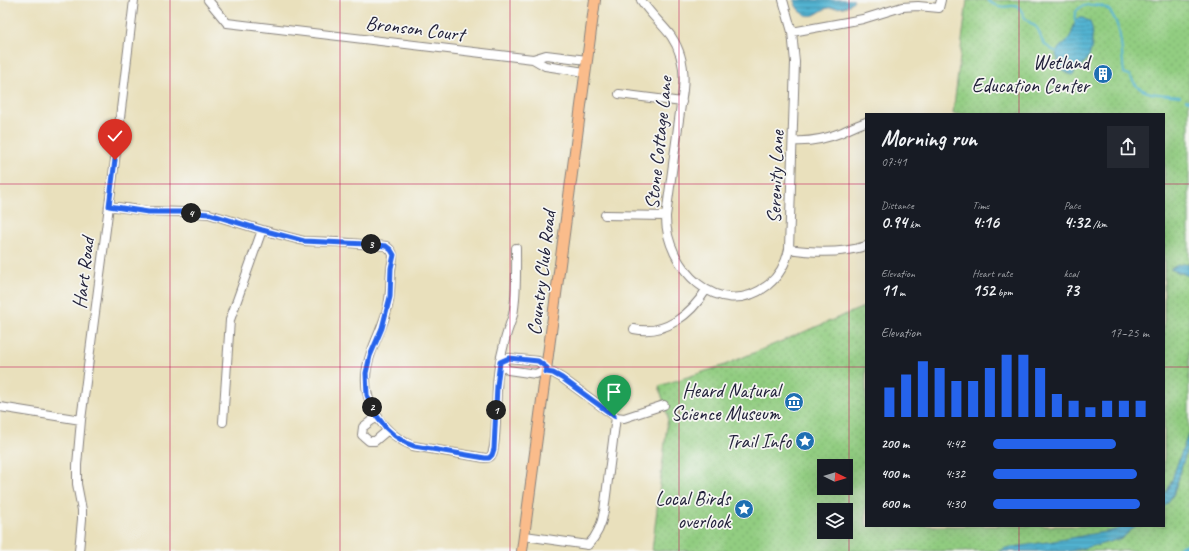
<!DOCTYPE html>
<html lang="en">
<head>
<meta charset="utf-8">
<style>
	body { margin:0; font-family:Caveat,sans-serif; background:#242831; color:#f1f3f6; height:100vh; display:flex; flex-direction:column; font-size:15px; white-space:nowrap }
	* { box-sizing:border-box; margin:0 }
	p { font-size:13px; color:#9ea1a6 }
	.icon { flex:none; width:22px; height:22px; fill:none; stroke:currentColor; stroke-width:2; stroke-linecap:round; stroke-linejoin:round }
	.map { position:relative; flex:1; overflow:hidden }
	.drawer { position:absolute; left:865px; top:113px; width:300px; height:414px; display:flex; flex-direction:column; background:#171b24; border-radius:0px; box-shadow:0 4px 16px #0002 }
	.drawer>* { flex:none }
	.needle { width:26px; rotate:95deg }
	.fabs { position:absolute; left:817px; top:459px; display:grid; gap:8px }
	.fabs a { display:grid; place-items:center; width:36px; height:36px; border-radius:0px; background:#171b24; box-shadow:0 4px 16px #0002; font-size:20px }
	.pin { position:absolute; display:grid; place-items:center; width:34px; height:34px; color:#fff; margin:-41px -17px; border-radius:50% 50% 50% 0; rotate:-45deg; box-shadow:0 0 4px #0007 }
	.pin .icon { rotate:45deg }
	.km { position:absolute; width:20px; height:20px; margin:-10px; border-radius:50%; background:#222; color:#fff; font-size:11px; line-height:20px; text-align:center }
	.round { display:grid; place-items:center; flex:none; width:42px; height:42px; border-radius:0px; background:#242831 }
	.headline { display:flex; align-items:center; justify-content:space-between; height:68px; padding:0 16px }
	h1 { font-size:22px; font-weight:700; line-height:30px }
	.stats { display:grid; grid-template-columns:repeat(3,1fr); gap:6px; height:68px; padding:4px 16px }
	.stats div { display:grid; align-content:center }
	.stats b { font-size:17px; font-weight:700 }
	.stats small { font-size:11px; font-weight:400 }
	.stats p { font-size:11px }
	.chart { height:112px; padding:8px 16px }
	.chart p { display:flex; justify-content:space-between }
	.chart svg { width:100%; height:72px; margin-top:4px; stroke:#2563eb; stroke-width:6 }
	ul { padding:0 16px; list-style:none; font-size:13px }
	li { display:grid; grid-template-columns:64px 48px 1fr; align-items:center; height:30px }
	li i { height:10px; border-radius:5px; background:#2563eb }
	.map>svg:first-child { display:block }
</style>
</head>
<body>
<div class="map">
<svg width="1189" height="551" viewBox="0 0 1189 551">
	<defs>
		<pattern id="park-dots" width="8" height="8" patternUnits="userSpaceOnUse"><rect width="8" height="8" fill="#92cd81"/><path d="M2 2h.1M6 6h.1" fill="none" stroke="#7eb070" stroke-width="1.8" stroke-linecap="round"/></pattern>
		<pattern id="water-rules" width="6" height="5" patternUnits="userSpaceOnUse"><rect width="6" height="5" fill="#53b4d2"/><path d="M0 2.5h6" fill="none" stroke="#4492ac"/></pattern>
	</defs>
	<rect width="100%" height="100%" fill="#f6f6f2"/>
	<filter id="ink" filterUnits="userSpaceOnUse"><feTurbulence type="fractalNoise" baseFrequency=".025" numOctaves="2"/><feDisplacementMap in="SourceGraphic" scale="8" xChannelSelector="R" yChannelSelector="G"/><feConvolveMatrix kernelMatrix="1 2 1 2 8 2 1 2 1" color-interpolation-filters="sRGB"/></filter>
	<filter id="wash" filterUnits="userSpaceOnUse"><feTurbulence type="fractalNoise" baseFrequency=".012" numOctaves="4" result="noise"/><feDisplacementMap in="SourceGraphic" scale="16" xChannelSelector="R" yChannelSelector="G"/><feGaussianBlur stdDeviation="0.9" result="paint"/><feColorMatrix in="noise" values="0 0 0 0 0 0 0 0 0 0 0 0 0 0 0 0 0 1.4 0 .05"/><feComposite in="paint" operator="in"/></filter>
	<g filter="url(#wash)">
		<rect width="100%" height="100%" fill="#e9e0bc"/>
		<!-- park -->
		<path fill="url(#park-dots)" stroke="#5a785e" fill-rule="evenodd" d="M 967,0 L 1189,0 L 1189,547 L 1177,551 L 652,551 L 668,417 L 659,386 L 722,366 L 866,306 L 866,526 L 1164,526 L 1164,114 L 953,114 ZM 824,466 L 846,466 L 846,488 L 824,488 ZM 824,510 L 846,510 L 846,532 L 824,532 Z"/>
		<!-- water -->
		<path fill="url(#water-rules)" stroke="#3a6b86" d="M 794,0 L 854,0 C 846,10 839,7 828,8 C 823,9 819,13 814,15 C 804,18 796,9 794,0 Z
			M 1079,18 L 1083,18 L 1090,22 C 1092,27 1093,32 1092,38 C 1092,55 1089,57 1078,70 L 1075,70 L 1074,74 L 1073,75 L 1069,74 L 1057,66 L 1058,59 L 1056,56 C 1058,44 1063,47 1069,38 C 1073,33 1073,26 1076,20 Z
			M 1189,263 L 1189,276 L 1170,269 L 1178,265 Z
			M 1189,432 L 1189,443 L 1174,493 L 1167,504 L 1164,507 L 1164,494 C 1170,488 1172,481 1174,473 Z
			M 1125,526 L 1136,526 L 1122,538 L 1102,544 L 1070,551 L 999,551 L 1006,548 C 1035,544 1063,540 1092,534 C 1103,532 1115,532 1125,526 Z"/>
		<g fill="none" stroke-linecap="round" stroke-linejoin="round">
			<!-- stream -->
			<path stroke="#53b4d2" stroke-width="2" d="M 987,0 C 995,7 1006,8 1016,5 C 1023,10 1021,12 1025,18 C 1027,22 1034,24 1037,28 C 1040,32 1040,36 1042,40 C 1044,45 1054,52 1059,52
				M 1076,23 C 1068,4 1097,0 1109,10 C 1123,27 1121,52 1124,73 C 1134,77 1130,79 1137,86 C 1147,96 1166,94 1180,96
				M 1186,100 L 1189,101"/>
			<!-- river -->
			<path stroke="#53b4d2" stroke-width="11" d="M 1181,551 L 1189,548"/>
		</g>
	</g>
	<g filter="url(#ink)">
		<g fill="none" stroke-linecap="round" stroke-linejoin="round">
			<!-- minor casing -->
			<g stroke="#86817c" stroke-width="10">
				<path id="minor" d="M 208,0 L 227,23 L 533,59 L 545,66 L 585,72
					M 641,0 C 650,14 662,24 671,36 C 682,52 685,71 683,90 L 666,216 C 665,267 719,323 768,285 C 779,276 786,263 789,249 L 795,62 L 792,32 L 783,0
					M 792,32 L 863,19 L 902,7 L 918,6 L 939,8 L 941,0
					M 533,59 L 546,55 L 587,60
					M 619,94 L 682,102
					M 793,141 C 809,142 825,139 840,133 C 849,129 857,125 866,122
					M 109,206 L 148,211 L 182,212 L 209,214 L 262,230 L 304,241 L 337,242 L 386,246 C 397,254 392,258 391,270 C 390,283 391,297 387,310 C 383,326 375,340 370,356 C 357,394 377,431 413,446 L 485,458 C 488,458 491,457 492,454 C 497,444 496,403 497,390 C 497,375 500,359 504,344 C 506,334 510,325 513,315 C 517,294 516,269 516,248
					M 605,215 L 666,216
					M 789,249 C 815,253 840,254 866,246
					M 634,329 C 665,336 691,314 706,290
					M 509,358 L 538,361 L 547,368 L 536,374 L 508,370 L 500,362 Z
					M 546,372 L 553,373 L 562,378 L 616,417 L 624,418 L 664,405
					M 0,407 L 81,420
					M 378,417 L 371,421 L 363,427 L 362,435 L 369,441 L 375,441 L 388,430
					M 223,422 L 230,320 L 262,230
					M 525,536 L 588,545 C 598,535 602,524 604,511 L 616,417
					M 79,551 L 82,519 L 82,510 L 77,484 L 77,465 L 81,420 L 115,160 L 134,0"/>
			</g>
			<!-- major casing -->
			<g stroke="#86817c" stroke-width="12">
				<path id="major" d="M 522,551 L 595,0"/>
			</g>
			<!-- minor -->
			<use href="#minor" stroke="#fff" stroke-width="8"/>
			<!-- major -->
			<use href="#major" stroke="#fabc8b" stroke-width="10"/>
		</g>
	</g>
	<g fill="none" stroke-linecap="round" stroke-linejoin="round" filter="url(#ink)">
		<!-- route casing -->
		<g stroke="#fff" stroke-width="8">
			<path id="route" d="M 115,160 L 109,206 L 148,212 L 182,212 L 209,214 L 262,230 L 304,241 L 366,244 L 386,246 L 391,250 L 394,255 L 391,268 L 390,297 L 382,328 L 370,356 L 366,373 L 367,395 L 374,412 L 386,428 L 395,436 L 406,443 L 414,446 L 485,458 L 489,458 L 492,455 L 494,449 L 497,386 L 500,362 L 509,358 L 538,361 L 547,368 L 546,372 L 553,373 L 562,378 L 614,416"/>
		</g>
		<!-- route -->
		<use href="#route" stroke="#2563eb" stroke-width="5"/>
	</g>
	<!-- grid -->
	<path fill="none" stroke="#c2185b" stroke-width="1" stroke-opacity="0.55" d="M 170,0 L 170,551M 340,0 L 340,551M 510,0 L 510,551M 679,0 L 679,551M 849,0 L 849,551M 1019,0 L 1019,114M 0,184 L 866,184M 1164,184 L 1189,184M 0,367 L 866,367M 1164,367 L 1189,367M 1019,526 L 1019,551"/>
	<!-- icons -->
	<defs>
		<g id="building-disc" transform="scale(1)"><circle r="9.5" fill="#1f6fb2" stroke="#f6f6f2"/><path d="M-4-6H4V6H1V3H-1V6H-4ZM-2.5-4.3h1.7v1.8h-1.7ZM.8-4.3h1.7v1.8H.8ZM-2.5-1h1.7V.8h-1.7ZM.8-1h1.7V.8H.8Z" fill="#fff"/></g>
		<g id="museum-disc" transform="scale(1)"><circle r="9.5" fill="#1f6fb2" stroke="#f6f6f2"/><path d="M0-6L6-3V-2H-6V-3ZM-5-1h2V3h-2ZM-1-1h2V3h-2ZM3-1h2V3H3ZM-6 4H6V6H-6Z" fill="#fff"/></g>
		<g id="sight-disc" transform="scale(1)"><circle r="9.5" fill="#1f6fb2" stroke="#f6f6f2"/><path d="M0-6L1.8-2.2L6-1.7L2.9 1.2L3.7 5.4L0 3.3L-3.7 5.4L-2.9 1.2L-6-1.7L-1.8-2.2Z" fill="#fff"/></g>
	</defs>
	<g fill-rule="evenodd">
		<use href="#building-disc" x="1103" y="74"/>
		<use href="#museum-disc" x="794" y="402"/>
		<use href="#sight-disc" x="805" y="441"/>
		<use href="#sight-disc" x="744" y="509"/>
	</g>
	<g text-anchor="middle" stroke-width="3.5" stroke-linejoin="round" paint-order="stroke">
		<!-- street labels -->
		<g font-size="20" fill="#22223b" stroke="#f6f6f2">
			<text transform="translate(415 28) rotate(7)" y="7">Bronson Court</text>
			<text transform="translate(658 143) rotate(-84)" y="7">Stone Cottage Lane</text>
			<text transform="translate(775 177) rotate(-88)" y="7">Serenity Lane</text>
			<text transform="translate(83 273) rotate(-83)" y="7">Hart Road</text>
			<text transform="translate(541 273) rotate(-83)" y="7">Country Club Road</text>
		</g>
		<!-- poi labels -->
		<g font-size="20" fill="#22223b" stroke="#f6f6f2" text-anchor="end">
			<text x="1089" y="69">Wetland<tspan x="1089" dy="23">Education Center</tspan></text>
			<text x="780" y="397">Heard Natural<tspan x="780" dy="23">Science Museum</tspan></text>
			<text x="791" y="448">Trail Info</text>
			<text x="730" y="505">Local Birds<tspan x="730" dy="23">overlook</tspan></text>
		</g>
	</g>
</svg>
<div class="fabs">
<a><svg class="needle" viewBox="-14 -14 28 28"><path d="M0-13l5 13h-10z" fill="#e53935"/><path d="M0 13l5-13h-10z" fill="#9ea1a6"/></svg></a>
<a><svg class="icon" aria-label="layers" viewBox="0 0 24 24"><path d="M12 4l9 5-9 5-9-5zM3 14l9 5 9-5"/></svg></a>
</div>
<div class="pin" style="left:614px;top:416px;background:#1e9e55"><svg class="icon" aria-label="arrive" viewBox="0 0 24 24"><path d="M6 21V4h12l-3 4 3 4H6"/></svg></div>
<div class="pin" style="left:115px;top:160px;background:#d93025"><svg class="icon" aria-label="check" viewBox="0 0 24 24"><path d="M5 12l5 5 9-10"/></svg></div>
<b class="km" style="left:496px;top:410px">1</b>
<b class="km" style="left:372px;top:407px">2</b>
<b class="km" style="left:371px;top:244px">3</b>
<b class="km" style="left:191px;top:213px">4</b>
<section class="drawer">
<div class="headline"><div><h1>Morning run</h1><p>07:41</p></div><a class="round"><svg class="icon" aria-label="share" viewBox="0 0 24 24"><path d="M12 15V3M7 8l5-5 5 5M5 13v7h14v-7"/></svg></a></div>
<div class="stats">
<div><p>Distance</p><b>0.94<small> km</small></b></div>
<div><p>Time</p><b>4:16</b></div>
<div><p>Pace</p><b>4:32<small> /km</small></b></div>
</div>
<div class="stats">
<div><p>Elevation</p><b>11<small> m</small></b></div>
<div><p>Heart rate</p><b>152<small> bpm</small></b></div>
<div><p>kcal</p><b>73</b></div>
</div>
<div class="chart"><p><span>Elevation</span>17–25 m</p>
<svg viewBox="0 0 160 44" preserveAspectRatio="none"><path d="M5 44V26M15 44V18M25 44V10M35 44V14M45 44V22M55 44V22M65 44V14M75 44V6M85 44V6M95 44V14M105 44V30M115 44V34M125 44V38M135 44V34M145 44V34M155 44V34"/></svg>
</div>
<ul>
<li><b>200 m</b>4:42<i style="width:79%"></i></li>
<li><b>400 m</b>4:32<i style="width:92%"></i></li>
<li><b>600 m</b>4:30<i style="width:94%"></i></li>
</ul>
</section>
</div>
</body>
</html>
